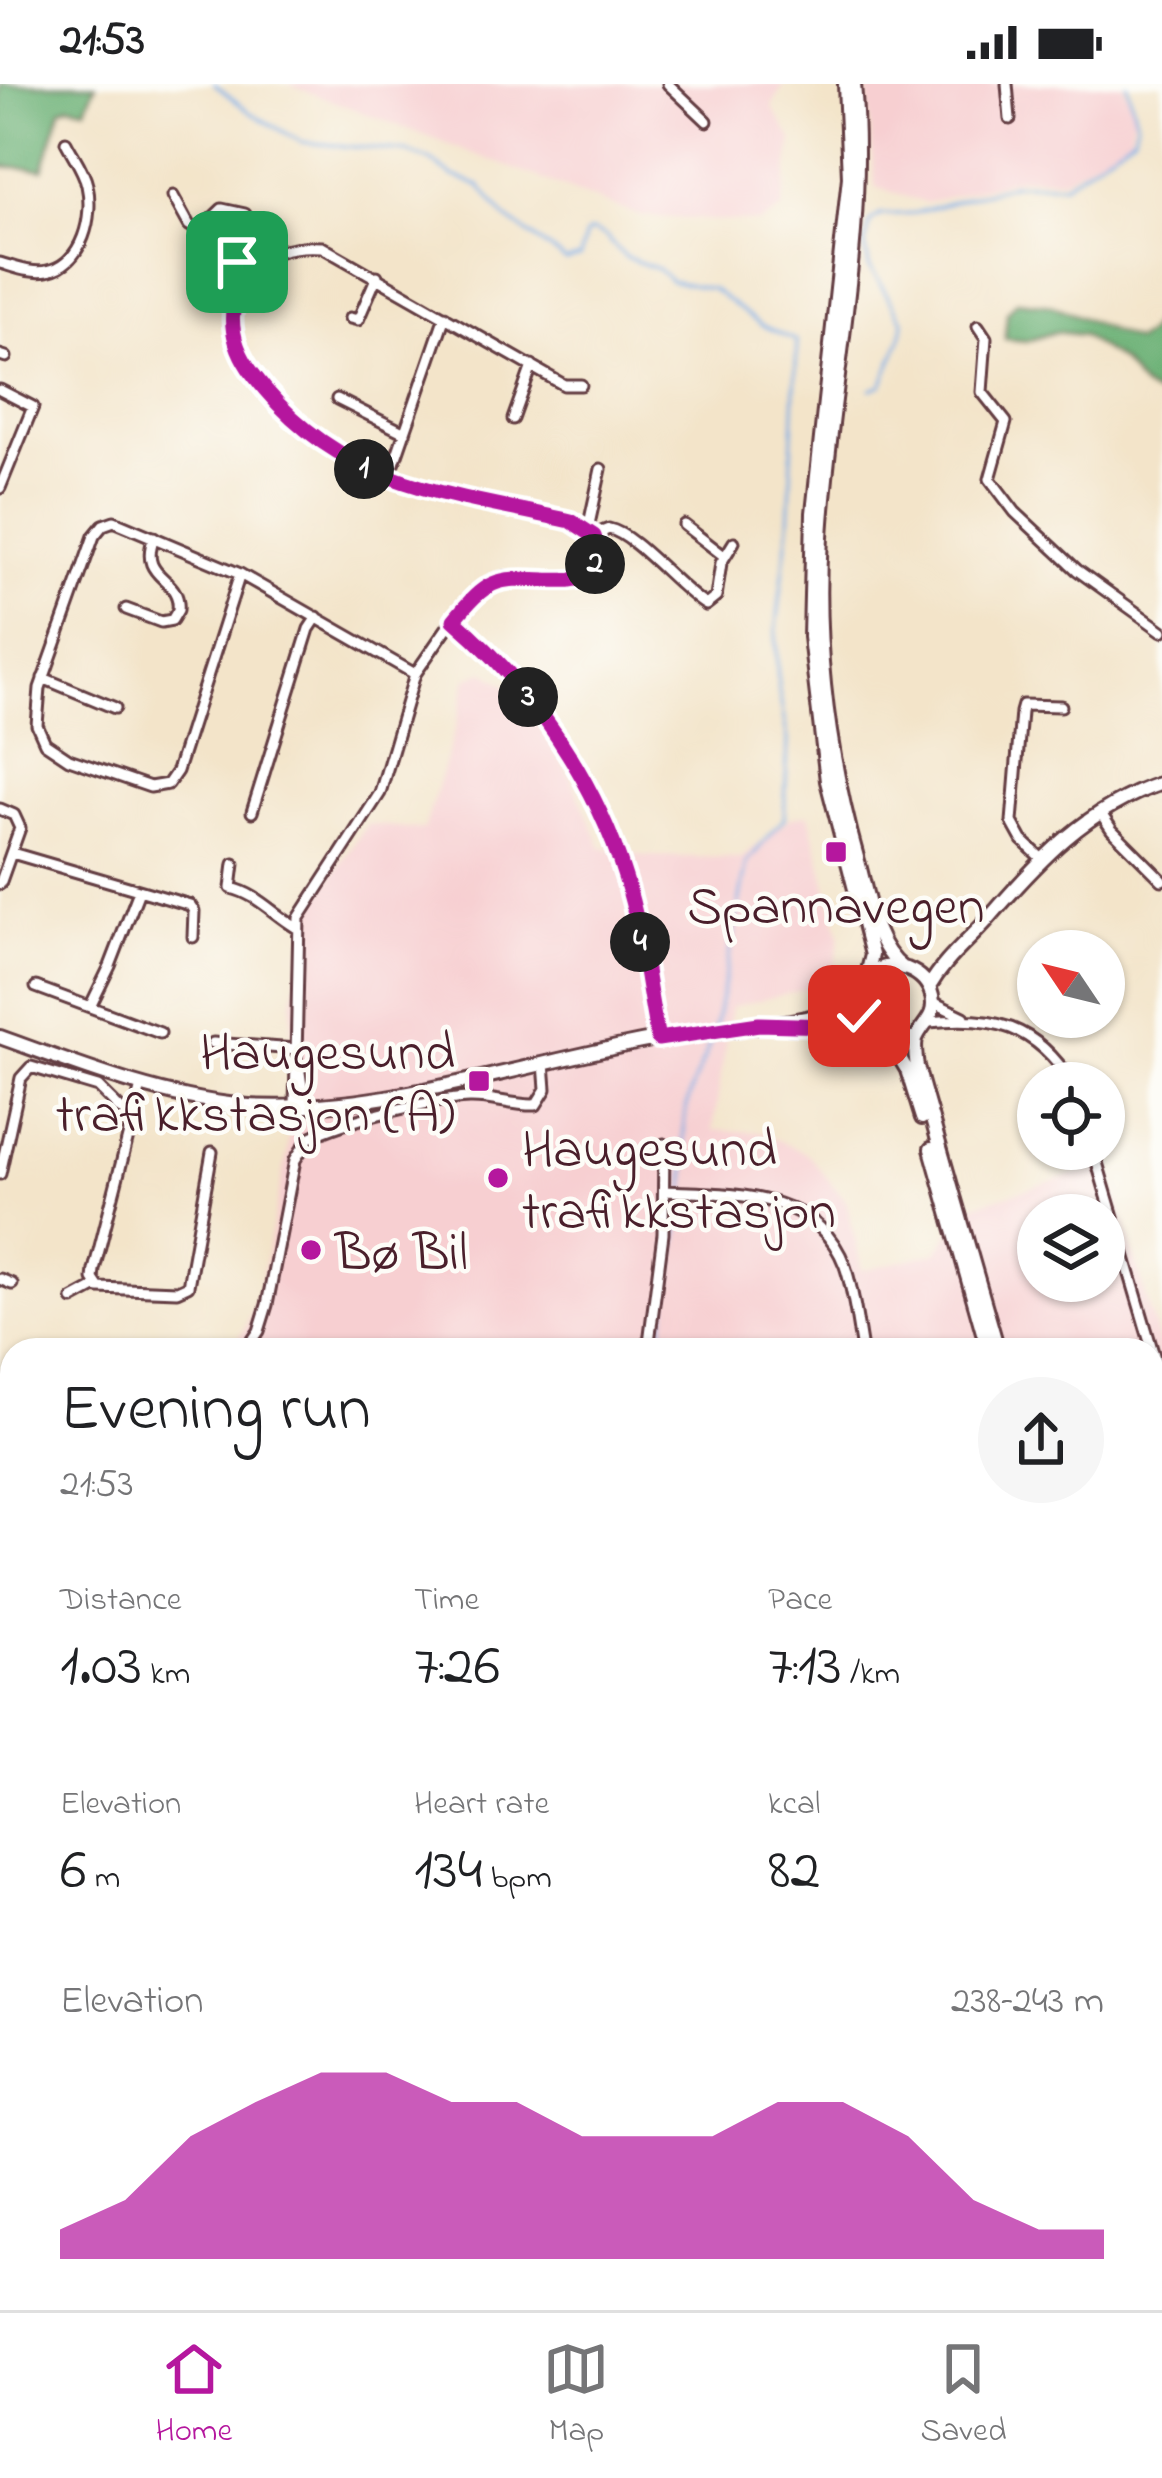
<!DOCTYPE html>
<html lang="en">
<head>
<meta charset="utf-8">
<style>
	body { margin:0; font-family:"Indie Flower",sans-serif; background:#f6f6f6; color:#202124; height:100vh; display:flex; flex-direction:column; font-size:45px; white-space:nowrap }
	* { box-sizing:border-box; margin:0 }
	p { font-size:39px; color:#757577 }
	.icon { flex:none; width:66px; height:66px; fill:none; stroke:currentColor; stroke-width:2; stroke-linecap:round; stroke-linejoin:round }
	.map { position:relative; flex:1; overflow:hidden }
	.panel { position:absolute; left:0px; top:1254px; width:1164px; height:972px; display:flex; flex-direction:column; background:#fff; border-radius:36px 36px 0 0; box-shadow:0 3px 9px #0004 }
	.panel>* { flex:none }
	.needle { width:78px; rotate:305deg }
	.buttons { position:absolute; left:1017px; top:846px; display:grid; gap:24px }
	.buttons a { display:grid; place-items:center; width:108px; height:108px; border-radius:50%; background:#fff; box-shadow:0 3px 9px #0004; font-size:60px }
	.pin { position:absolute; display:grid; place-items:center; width:102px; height:102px; color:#fff; margin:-51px; border-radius:24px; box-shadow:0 6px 18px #0006 }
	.km { position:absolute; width:60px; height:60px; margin:-30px; border-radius:50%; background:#222; color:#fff; font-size:33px; line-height:60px; text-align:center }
	.round { display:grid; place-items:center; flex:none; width:126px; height:126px; border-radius:63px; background:#f6f6f6 }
	.summary { display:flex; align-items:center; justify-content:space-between; height:204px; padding:0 60px }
	h1 { font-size:66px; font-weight:600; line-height:90px }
	.metrics { display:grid; grid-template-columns:repeat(3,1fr); gap:18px; height:204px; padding:12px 60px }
	.metrics div { display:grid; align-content:center }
	.metrics b { font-size:60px; font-weight:600 }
	.metrics small { font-size:33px; font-weight:400 }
	.metrics p { font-size:33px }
	.chart { height:336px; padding:24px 60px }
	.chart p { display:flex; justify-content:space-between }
	.chart svg { width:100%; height:216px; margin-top:12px; fill:#b5179e; opacity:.7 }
	.status { display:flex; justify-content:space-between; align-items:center; height:84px; padding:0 60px; background:#fff; direction:ltr }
	.status svg { height:33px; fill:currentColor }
	.dock { display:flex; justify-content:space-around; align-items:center; height:168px; border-top:3px solid #e0e0e0; background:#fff; font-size:33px; color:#757577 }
	.dock a { display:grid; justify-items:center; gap:6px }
	.dock .on { color:#b5179e }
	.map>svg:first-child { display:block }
</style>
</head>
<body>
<div class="status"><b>21:53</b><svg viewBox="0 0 49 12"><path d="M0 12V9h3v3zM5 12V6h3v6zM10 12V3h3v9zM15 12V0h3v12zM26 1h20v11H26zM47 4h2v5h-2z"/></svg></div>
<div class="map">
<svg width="1162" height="2226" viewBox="0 0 1162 2226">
	<rect width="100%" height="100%" fill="#fdfcf7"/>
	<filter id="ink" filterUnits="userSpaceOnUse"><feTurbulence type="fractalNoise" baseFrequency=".00833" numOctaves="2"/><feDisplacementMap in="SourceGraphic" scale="24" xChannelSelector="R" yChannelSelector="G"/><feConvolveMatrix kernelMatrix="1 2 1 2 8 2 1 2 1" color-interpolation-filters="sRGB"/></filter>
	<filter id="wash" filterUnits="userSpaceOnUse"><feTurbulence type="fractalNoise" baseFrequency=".004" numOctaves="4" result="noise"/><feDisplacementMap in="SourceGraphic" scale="48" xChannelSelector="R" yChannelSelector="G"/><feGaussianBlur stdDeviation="2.7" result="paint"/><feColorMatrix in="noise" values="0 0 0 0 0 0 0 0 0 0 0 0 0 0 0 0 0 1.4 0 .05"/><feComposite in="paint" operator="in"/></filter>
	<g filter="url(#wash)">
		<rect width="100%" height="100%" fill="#f3e4c9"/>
		<!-- built -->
		<path fill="#f7cfd1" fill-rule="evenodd" d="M 287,0 L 784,0 L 772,23 L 792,55 L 782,126 L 760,139 L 640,132 Z
			M 867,0 L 1123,0 L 1134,29 L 1130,54 L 1063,95 L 1021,93 L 926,119 L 875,103 Z
			M 484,587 L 509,603 L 542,646 L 570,692 L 602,763 L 646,772 L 741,774 L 792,733 L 809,730 L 840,853 L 831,899 L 731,923 L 713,1046 L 761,1048 L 808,1070 L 847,1119 L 862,1186 L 936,1169 L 966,1123 L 1109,1080 L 1162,1270 L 1162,1582 L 1152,1579 L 1152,1266 L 229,1266 L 245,1245 L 259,1206 L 287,1070 L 293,1025 L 292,919 L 309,827 L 367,740 L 424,746 L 457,639 L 467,595 ZM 1038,1131 L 1104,1131 L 1104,1197 L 1038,1197 Z"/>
		<!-- forest -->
		<path fill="#6cb176" stroke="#5b6850" stroke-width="3" d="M 0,0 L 96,0 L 86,24 L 69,21 L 61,25 L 43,85 L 0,82 Z
			M 1017,217 L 1052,221 L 1135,257 L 1147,249 L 1162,228 L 1162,312 C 1140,308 1137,296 1124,281 C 1113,269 1094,263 1083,251 L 1055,248 L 1027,257 L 1005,255 L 1007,229 Z"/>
		<!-- water -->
		<path fill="#77abe4" stroke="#606588" stroke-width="3" d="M 12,2052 L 12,2214 L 369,2214 L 384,2226 L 0,2226 L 0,2054 Z"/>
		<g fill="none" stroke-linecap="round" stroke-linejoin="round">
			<!-- stream -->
			<path stroke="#77abe4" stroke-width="3" d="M 214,0 L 251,29 L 302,58 L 408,68 L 430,76 L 452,92 L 480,102 L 505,133 L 566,177 L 580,173 L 586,149 L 593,147 L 605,152 L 625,173 L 658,185 L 671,197 L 712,205 L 761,241 L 797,257 L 789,441 L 776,549 L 778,603 L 788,657 L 784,735 L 747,778 L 715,944
				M 871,305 L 882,301 L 901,255 L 904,238 L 869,182 L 865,162 L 870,138 L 880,131 L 915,129 L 1013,100 L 1064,100 L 1134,51 L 1137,38 L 1127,0
				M 685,1104 C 689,1079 683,1067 684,1045 C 685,1007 701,987 712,953
				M 659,1266 L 684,1113"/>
		</g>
	</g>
	<g filter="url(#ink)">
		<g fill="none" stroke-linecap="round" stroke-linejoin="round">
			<!-- minor casing -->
			<g stroke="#633d43" stroke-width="15">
				<path id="minor" d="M 668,0 L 707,37
					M 1007,0 L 1010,35
					M 173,112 L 189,141 L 199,147 L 222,125 L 245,130 L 235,174 L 247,188
					M 0,179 C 15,183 31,190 47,187 C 83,180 94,132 87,101 C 84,86 73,72 66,58
					M 350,234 L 358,236 L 377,192
					M 978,242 L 986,254 L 982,308 L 1006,338 L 990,395 L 1015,428 L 1077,486 L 1162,547
					M 0,271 L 6,273
					M 0,306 L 33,323 L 0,404
					M 337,315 L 405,349
					M 513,335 L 532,282
					M 389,394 L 445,232
					M 684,441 L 724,472
					M 588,445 L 601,385
					M 594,451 L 609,445 C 635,450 678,504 706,521 L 716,513 L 721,479 L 734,458
					M 240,490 L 177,687 L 168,700 L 150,703 L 69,675 L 45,659 L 37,641 L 40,604 L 94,452 L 103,441 L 114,437 L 240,490 L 415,590
					M 126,525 L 161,538 L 172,536 L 178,526 C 182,491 137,497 154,453
					M 454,536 C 531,602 595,695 625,793 C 642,845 647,901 658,955
					M 43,594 L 115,624
					M 0,725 L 14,731 L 20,744 L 0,800
					M 252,728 L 309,545 L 317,533
					M 1100,728 L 1112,746 L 1162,796
					M 12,769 L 190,821 L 194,827 L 193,853
					M 1041,774 L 1022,756 L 1012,738 L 1021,628 L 1023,621 L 1061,622
					M 234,780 L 231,804 C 257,810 273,830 297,844
					M 36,903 L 160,949
					M 933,918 L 964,933
					M 90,923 L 110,882 L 139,807
					M 929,938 C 993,931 1036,941 1072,999
					M 213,959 L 296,965
					M 299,982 L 305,1022
					M 141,1002 L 94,1186 L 93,1195 L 99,1204 L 177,1207 L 188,1202 L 212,1068
					M 295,1022 L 299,834 L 380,709 L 415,590 L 449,541 L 490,498 L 504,493 L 575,497 L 592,486 L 599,468 L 598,459 L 581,440 C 451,401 342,412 253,291 C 232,262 224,229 242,196 C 258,167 293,161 322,163 L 564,301 L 581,301
					M 1093,1065 L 1162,1299
					M 0,1090 L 21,994 L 31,983 L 98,1003 L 121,1026 L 134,1032
					M 665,1107 C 732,1110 817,1106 845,1182 C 854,1208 857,1238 862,1266
					M 0,1195 L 12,1200
					M 73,1215 L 97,1202
					M 246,1266 L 259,1247 L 267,1221 L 295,1076 L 309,1054 C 345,1036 428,1016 469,1014 C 492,1013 513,1022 536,1021 L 546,1005 L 544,979
					M 648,1266 L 663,1150 L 664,1060
					M 0,1402 L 12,1400
					M 0,1504 L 12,1455
					M 0,1554 L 12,1557
					M 0,1683 L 12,1692
					M 0,1733 L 12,1700
					M 530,2214 L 541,2226
					M 656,2214 L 678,2226"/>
			</g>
			<!-- major casing -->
			<g stroke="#633d43" stroke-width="18">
				<path id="major" d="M 845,0 L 849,93 L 813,429 L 810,553 L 827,697 L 872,871 L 865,898
					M 854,0 C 868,152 830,302 821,453 C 814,564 828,670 858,777 C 868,812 873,861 903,884
					M 929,903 C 945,875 968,858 989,834 C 1039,776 1087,724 1162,699
					M 790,943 L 864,943
					M 0,953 C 78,981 155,1012 237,1021 C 368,1034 531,977 662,954 C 714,945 818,942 858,915
					M 916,953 C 842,988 841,863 907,885 C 920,890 929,899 932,912 C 937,934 922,939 916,955 C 914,961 916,976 917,983 L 998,1266
					M 891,959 L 907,986 L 922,1034
					M 931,1065 L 988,1266
					M 1152,1816 L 1162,1824
					M 1152,1854 L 1162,1847
					M 1152,1862 L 1162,1874
					M 0,1892 L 12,1895
					M 1152,1973 L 1162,1966
					M 1152,1989 L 1162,1982
					M 952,2214 L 986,2226"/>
			</g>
			<!-- highway casing -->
			<g stroke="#633d43" stroke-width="20">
				<path id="highway" d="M 0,1584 L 12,1586
					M 1152,2088 L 1162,2100
					M 1152,2111 L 1162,2120"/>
			</g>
			<!-- minor -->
			<use href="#minor" stroke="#fff" stroke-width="9"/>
			<!-- major -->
			<use href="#major" stroke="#fff" stroke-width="12"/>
			<!-- highway -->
			<use href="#highway" stroke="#fff" stroke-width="14"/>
		</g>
	</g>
	<g fill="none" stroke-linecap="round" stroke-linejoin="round" filter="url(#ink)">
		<!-- route casing -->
		<g stroke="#fff" stroke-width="24">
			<path id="route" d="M 237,178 L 247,188 C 225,223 229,258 253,290 C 337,403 444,408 571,437 L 594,452 L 599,468 L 584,493 C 571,498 560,496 546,496 C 494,493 487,496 454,536 C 531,602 595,695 625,793 C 642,845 647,901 658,955 L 759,940 L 864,943 L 859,932"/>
		</g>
		<!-- route -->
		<use href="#route" stroke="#b5179e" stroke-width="15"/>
	</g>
	<!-- markers -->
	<g fill="#b5179e" stroke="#fdfcf7" stroke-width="4.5">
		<rect x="824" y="756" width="24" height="24" rx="6"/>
		<rect x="467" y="985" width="24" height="24" rx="6"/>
		<circle cx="498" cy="1094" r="12"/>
		<circle cx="311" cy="1166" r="12"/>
	</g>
	<g text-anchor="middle" stroke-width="9" stroke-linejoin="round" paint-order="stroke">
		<!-- poi labels -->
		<g font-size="54" fill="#4a1f2b" stroke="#fdfcf7" text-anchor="start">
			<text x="836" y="839" text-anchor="middle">Spannavegen</text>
			<text x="455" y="985" text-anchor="end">Haugesund<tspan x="455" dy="62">trafikkstasjon (A)</tspan></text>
			<text x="522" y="1082">Haugesund<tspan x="522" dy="62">trafikkstasjon</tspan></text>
			<text x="335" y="1185">Bø Bil</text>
		</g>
	</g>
</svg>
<div class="buttons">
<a><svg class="needle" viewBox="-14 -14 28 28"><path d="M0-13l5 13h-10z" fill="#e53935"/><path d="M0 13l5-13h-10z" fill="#757577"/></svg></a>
<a><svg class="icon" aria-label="locate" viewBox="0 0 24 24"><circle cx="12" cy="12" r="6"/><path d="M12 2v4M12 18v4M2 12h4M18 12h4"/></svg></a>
<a><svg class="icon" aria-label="layers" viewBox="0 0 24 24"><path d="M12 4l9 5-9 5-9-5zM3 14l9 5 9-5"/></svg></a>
</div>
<div class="pin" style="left:237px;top:178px;background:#1e9e55"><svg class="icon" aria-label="arrive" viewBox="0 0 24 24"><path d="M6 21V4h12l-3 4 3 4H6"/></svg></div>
<div class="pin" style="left:859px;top:932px;background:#d93025"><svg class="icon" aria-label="check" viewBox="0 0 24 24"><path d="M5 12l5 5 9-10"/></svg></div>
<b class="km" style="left:364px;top:385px">1</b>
<b class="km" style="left:595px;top:480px">2</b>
<b class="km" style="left:528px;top:613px">3</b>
<b class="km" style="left:640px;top:858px">4</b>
<section class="panel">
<div class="summary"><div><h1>Evening run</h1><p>21:53</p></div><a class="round"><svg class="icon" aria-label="share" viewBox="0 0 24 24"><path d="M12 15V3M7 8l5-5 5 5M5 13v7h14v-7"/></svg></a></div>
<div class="metrics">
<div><p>Distance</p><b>1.03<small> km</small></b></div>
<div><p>Time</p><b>7:26</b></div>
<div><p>Pace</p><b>7:13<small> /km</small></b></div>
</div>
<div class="metrics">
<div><p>Elevation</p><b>6<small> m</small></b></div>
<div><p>Heart rate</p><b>134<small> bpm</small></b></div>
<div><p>kcal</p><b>82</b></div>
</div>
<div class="chart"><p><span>Elevation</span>238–243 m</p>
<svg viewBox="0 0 160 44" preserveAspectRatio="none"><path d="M0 44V38L10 32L20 19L30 12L40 6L50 6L60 12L70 12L80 19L90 19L100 19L110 12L120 12L130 19L140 32L150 38L160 38V44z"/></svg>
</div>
</section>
</div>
<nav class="dock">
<a class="on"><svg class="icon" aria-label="home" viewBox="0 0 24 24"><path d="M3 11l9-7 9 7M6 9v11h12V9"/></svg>Home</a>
<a><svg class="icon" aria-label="map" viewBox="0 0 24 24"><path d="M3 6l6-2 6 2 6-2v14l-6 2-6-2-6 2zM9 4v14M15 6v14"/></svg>Map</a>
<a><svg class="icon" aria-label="saved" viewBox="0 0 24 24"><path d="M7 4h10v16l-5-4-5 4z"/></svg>Saved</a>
</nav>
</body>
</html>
